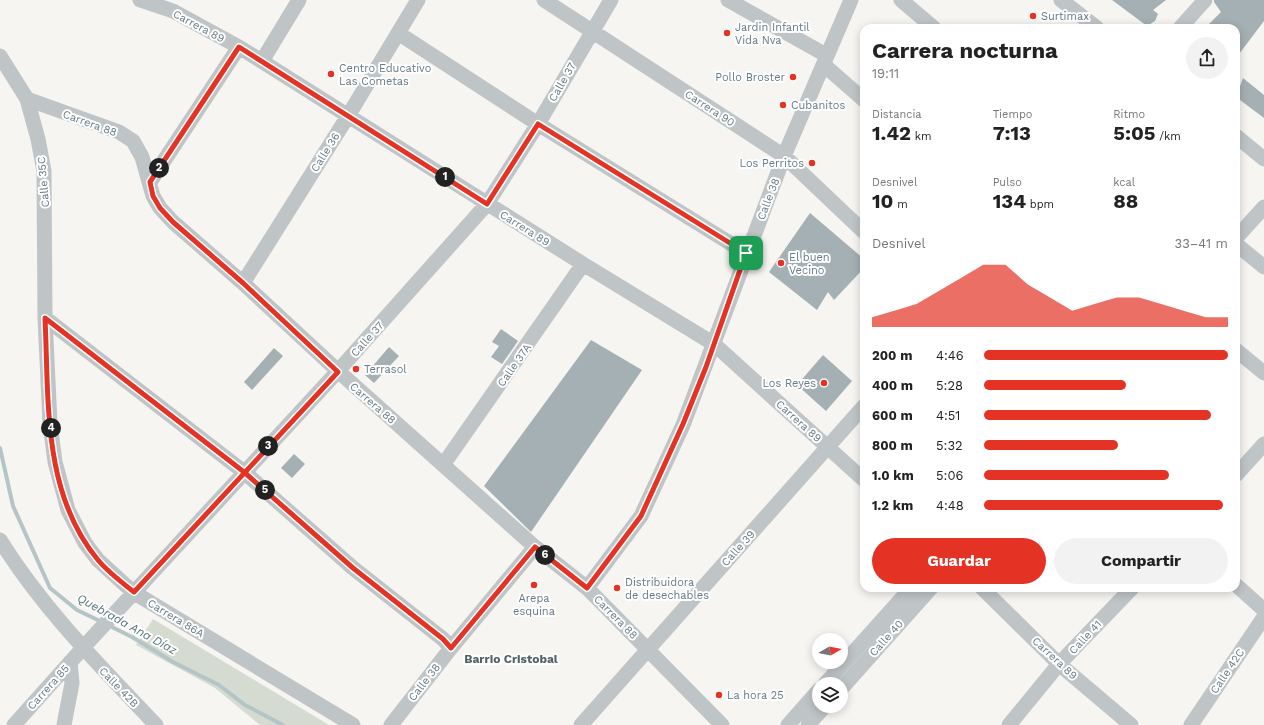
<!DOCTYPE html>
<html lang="es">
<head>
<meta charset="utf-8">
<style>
	body { margin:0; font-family:"Work Sans",sans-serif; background:#f2f2f2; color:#222; height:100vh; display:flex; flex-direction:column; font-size:15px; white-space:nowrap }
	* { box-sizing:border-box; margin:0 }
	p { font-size:13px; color:#767676 }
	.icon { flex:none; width:22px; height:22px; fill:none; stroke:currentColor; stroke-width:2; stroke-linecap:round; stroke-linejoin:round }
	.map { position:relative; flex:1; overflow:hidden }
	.panel { position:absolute; left:860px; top:24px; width:380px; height:568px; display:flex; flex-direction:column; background:#fff; border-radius:12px; box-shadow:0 2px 10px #0003 }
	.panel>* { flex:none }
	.needle { width:26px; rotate:81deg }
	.tools { position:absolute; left:812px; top:633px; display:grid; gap:8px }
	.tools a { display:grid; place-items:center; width:36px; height:36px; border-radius:50%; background:#fff; box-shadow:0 2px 10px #0003; font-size:20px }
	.pin { position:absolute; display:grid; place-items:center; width:34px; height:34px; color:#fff; margin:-17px; border-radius:8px; box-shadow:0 2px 6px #0006 }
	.km { position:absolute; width:20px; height:20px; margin:-10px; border-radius:50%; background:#222; color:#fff; font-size:11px; line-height:20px; text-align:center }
	.round { display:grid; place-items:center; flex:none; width:42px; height:42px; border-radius:21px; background:#f2f2f2 }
	.summary { display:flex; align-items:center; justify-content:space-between; height:68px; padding:0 12px }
	h1 { font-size:22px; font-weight:700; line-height:30px }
	.figures { display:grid; grid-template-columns:repeat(3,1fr); gap:6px; height:68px; padding:4px 12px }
	.figures div { display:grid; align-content:center }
	.figures b { font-size:20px; font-weight:700 }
	.figures small { font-size:11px; font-weight:400 }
	.figures p { font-size:11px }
	.chart { height:112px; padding:8px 12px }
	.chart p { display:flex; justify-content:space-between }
	.chart svg { width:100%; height:72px; margin-top:4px; fill:#e43324; opacity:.7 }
	.action { display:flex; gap:8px; margin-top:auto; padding:8px 12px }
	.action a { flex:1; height:46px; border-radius:24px; background:#e43324; color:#fff; font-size:16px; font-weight:700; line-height:46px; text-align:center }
	.action a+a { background:#f2f2f2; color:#222 }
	ul { padding:0 12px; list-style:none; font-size:13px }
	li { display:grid; grid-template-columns:64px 48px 1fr; align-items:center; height:30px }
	li i { height:10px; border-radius:5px; background:#e43324 }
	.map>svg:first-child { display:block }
</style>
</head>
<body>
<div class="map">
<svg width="1264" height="725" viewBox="0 0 1264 725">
	<rect width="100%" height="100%" fill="#f6f5f2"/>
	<!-- green -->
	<path fill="#d6dbd1" d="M 153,619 L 329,725 L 260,725 L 215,688 L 136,645 Z"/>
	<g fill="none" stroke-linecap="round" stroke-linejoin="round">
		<!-- stream -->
		<path stroke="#b5c5c7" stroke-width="4" d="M 0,448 L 13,506 L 50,588 L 77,610 L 102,622
			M 108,625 L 132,637 L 173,662 L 219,685 L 245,705 L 283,725"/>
	</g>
	<!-- building -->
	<path fill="#a5b0b4" d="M 1112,0 L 1166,0 L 1153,10 L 1158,14 L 1155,21 L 1147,26 Z
		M 1214,0 L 1264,0 L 1264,21 L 1236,58 L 1236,28 L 1205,28 L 1221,12 L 1214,2 Z
		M 1243,78 L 1264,95 L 1264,118 L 1236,97 Z
		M 810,213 L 864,259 L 864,268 L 834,300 L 828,292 L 817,310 L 769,272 Z
		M 501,329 L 518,341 L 502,364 L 491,357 L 499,346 L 492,342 Z
		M 591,340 L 642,370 L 531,532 L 484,486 Z
		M 389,347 L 399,356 L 374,383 L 365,375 Z
		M 274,348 L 283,356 L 252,390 L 244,382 Z
		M 823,355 L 852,381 L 826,411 L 797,385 Z
		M 294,454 L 305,464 L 292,478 L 281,468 Z"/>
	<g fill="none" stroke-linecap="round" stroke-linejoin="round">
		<!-- minor -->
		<path stroke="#bfc4c6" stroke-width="15" d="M 140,0 L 173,11 L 239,47 L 583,264 L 714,344 L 864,480
			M 544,0 L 784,156 L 864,232
			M 728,0 L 826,55
			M 901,0 L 934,28
			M 1061,0 L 1097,28
			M 1180,28 L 1205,0
			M 398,33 L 538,124 L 746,253
			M 0,56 L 27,99 L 38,139 L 44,171 L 45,318 L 50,423 L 55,462 L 68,510 L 85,543 L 98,560 L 133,592 L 353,725
			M 262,61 L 299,0
			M 824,65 L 864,100
			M 27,99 L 119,132 L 133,141 L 142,157 L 153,196 L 160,208 L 173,222 L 243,283 L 338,371 L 535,547 L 587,588 L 722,725
			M 1236,136 L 1264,159
			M 150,182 L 239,47
			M 1236,238 L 1264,207
			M 1236,244 L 1264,267
			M 243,283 L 348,116 L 418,0
			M 45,318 L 244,472 L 353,568 L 443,639 L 451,648
			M 1236,350 L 1264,373
			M 443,465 L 583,264
			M 1236,475 L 1264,444
			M 0,540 C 43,609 100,666 156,725
			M 1236,585 L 1264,610
			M 587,588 L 641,516 L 683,425 L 784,156 L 851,0
			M 982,588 L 1059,664 L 1131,725
			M 825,684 L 911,588
			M 841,689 L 931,588
			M 14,725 L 91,639 L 338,371 L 487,204 L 538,124 L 611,0
			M 64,725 L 72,683 L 70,662
			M 391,725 L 451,648 L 535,547
			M 581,725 L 864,406
			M 788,725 L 819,690
			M 808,725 L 825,706
			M 1009,725 L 1059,664 L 1132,588
			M 1191,725 L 1264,617"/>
	</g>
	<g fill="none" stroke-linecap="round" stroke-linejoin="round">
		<!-- route casing -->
		<g stroke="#fff" stroke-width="8">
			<path id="route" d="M 746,253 L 538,124 L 487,204 L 239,47 L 150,182 L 153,196 L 160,208 L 173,222 L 243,283 L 338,372 L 134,592 C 121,582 108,572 98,560 C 42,493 49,399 45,318 L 244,472 L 353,568 L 443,639 L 451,648 L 535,547 L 587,588 L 641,516 L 683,424 L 706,367 L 746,253"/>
		</g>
		<!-- route -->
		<use href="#route" stroke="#e43324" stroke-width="5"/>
	</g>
	<!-- markers -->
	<g fill="#e43324" stroke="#fff" stroke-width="1.5">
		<circle cx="1033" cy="16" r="4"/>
		<circle cx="727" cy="33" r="4"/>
		<circle cx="331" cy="74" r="4"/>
		<circle cx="793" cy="77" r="4"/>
		<circle cx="783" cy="105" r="4"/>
		<circle cx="812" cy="163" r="4"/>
		<circle cx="781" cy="263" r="4"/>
		<circle cx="356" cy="369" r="4"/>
		<circle cx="824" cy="383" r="4"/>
		<circle cx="534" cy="585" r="4"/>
		<circle cx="617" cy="588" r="4"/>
		<circle cx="719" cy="695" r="4"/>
	</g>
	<g text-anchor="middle" stroke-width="4" stroke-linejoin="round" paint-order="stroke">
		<!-- poi labels -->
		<g font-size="11" fill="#657a83" stroke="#fff" text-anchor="start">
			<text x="1041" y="20">Surtimax</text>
			<text x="735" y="31">Jardin Infantil<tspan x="735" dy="13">Vida Nva</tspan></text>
			<text x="339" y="72">Centro Educativo<tspan x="339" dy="13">Las Cometas</tspan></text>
			<text x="785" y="81" text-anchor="end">Pollo Broster</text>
			<text x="791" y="109">Cubanitos</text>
			<text x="804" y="167" text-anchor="end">Los Perritos</text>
			<text x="789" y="261">El buen<tspan x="789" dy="13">Vecino</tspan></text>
			<text x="364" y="373">Terrasol</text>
			<text x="816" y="387" text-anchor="end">Los Reyes</text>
			<text x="625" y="586">Distribuidora<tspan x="625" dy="13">de desechables</tspan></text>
			<text x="534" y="602" text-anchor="middle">Arepa<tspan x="534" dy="13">esquina</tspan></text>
			<text x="727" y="699">La hora 25</text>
		</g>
		<!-- street labels -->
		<g font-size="11" fill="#657a83" stroke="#fff">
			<text transform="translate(199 26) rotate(28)" y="4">Carrera 89</text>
			<text transform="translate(562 82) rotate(-60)" y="4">Calle 37</text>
			<text transform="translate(710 108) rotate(33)" y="4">Carrera 90</text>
			<text transform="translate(90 123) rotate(20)" y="4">Carrera 88</text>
			<text transform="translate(325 152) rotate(-58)" y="4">Calle 36</text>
			<text transform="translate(43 182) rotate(-95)" y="4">Calle 35C</text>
			<text transform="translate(768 199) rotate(-69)" y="4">Calle 38</text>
			<text transform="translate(525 228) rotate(32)" y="4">Carrera 89</text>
			<text transform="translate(367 339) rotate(-48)" y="4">Calle 37</text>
			<text transform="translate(514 365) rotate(-55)" y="4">Calle 37A</text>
			<text transform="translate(373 403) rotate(41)" y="4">Carrera 88</text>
			<text transform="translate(799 421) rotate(42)" y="4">Carrera 89</text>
			<text transform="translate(738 548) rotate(-48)" y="4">Calle 39</text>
			<text transform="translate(616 617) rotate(45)" y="4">Carrera 88</text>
			<text transform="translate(176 618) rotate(31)" y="4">Carrera 86A</text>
			<text transform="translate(1085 637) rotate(-47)" y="4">Calle 41</text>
			<text transform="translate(886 638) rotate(-48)" y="4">Calle 40</text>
			<text transform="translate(1055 658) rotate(43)" y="4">Carrera 89</text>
			<text transform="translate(1227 671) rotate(-56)" y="4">Calle 42C</text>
			<text transform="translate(424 682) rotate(-52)" y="4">Calle 38</text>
			<text transform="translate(48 687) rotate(-48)" y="4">Carrera 85</text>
			<text transform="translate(119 687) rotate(46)" y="4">Calle 42B</text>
		</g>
		<!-- water labels -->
		<g font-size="12" font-style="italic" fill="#5b7679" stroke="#fff">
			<text transform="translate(127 624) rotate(29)" y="4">Quebrada Ana Díaz</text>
		</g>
		<!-- neighbourhood labels -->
		<g font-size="12" font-weight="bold" fill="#526268" stroke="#fff">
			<text x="511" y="663">Barrio Cristobal</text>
		</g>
	</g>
</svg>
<div class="tools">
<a><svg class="needle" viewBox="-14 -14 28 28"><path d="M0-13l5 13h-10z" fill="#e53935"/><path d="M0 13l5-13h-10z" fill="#767676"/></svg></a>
<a><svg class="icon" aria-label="layers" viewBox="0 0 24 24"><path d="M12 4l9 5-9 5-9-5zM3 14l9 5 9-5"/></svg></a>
</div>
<div class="pin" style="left:746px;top:253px;background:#1e9e55"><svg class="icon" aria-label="arrive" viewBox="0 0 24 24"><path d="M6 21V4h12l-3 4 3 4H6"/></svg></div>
<b class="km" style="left:445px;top:177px">1</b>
<b class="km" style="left:159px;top:168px">2</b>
<b class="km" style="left:268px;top:446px">3</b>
<b class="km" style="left:51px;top:428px">4</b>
<b class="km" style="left:265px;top:490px">5</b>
<b class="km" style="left:545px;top:555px">6</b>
<section class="panel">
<div class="summary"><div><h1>Carrera nocturna</h1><p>19:11</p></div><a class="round"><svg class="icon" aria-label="share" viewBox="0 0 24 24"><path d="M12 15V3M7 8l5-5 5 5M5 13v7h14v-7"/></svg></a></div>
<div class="figures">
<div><p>Distancia</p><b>1.42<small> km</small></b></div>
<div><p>Tiempo</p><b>7:13</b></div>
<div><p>Ritmo</p><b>5:05<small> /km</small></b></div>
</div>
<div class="figures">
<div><p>Desnivel</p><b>10<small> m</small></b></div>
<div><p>Pulso</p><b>134<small> bpm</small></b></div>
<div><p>kcal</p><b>88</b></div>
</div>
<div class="chart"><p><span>Desnivel</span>33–41 m</p>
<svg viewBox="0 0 160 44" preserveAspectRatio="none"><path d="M0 44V38L10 34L20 30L30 22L40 14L50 6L60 6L70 18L80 26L90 34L100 30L110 26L120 26L130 30L140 34L150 38L160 38V44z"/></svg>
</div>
<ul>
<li><b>200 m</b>4:46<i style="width:100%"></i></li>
<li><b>400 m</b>5:28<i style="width:58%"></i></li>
<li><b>600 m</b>4:51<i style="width:93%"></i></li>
<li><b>800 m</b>5:32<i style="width:55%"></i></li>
<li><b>1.0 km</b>5:06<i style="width:76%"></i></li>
<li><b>1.2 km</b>4:48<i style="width:98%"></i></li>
</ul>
<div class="action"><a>Guardar</a><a>Compartir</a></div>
</section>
</div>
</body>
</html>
